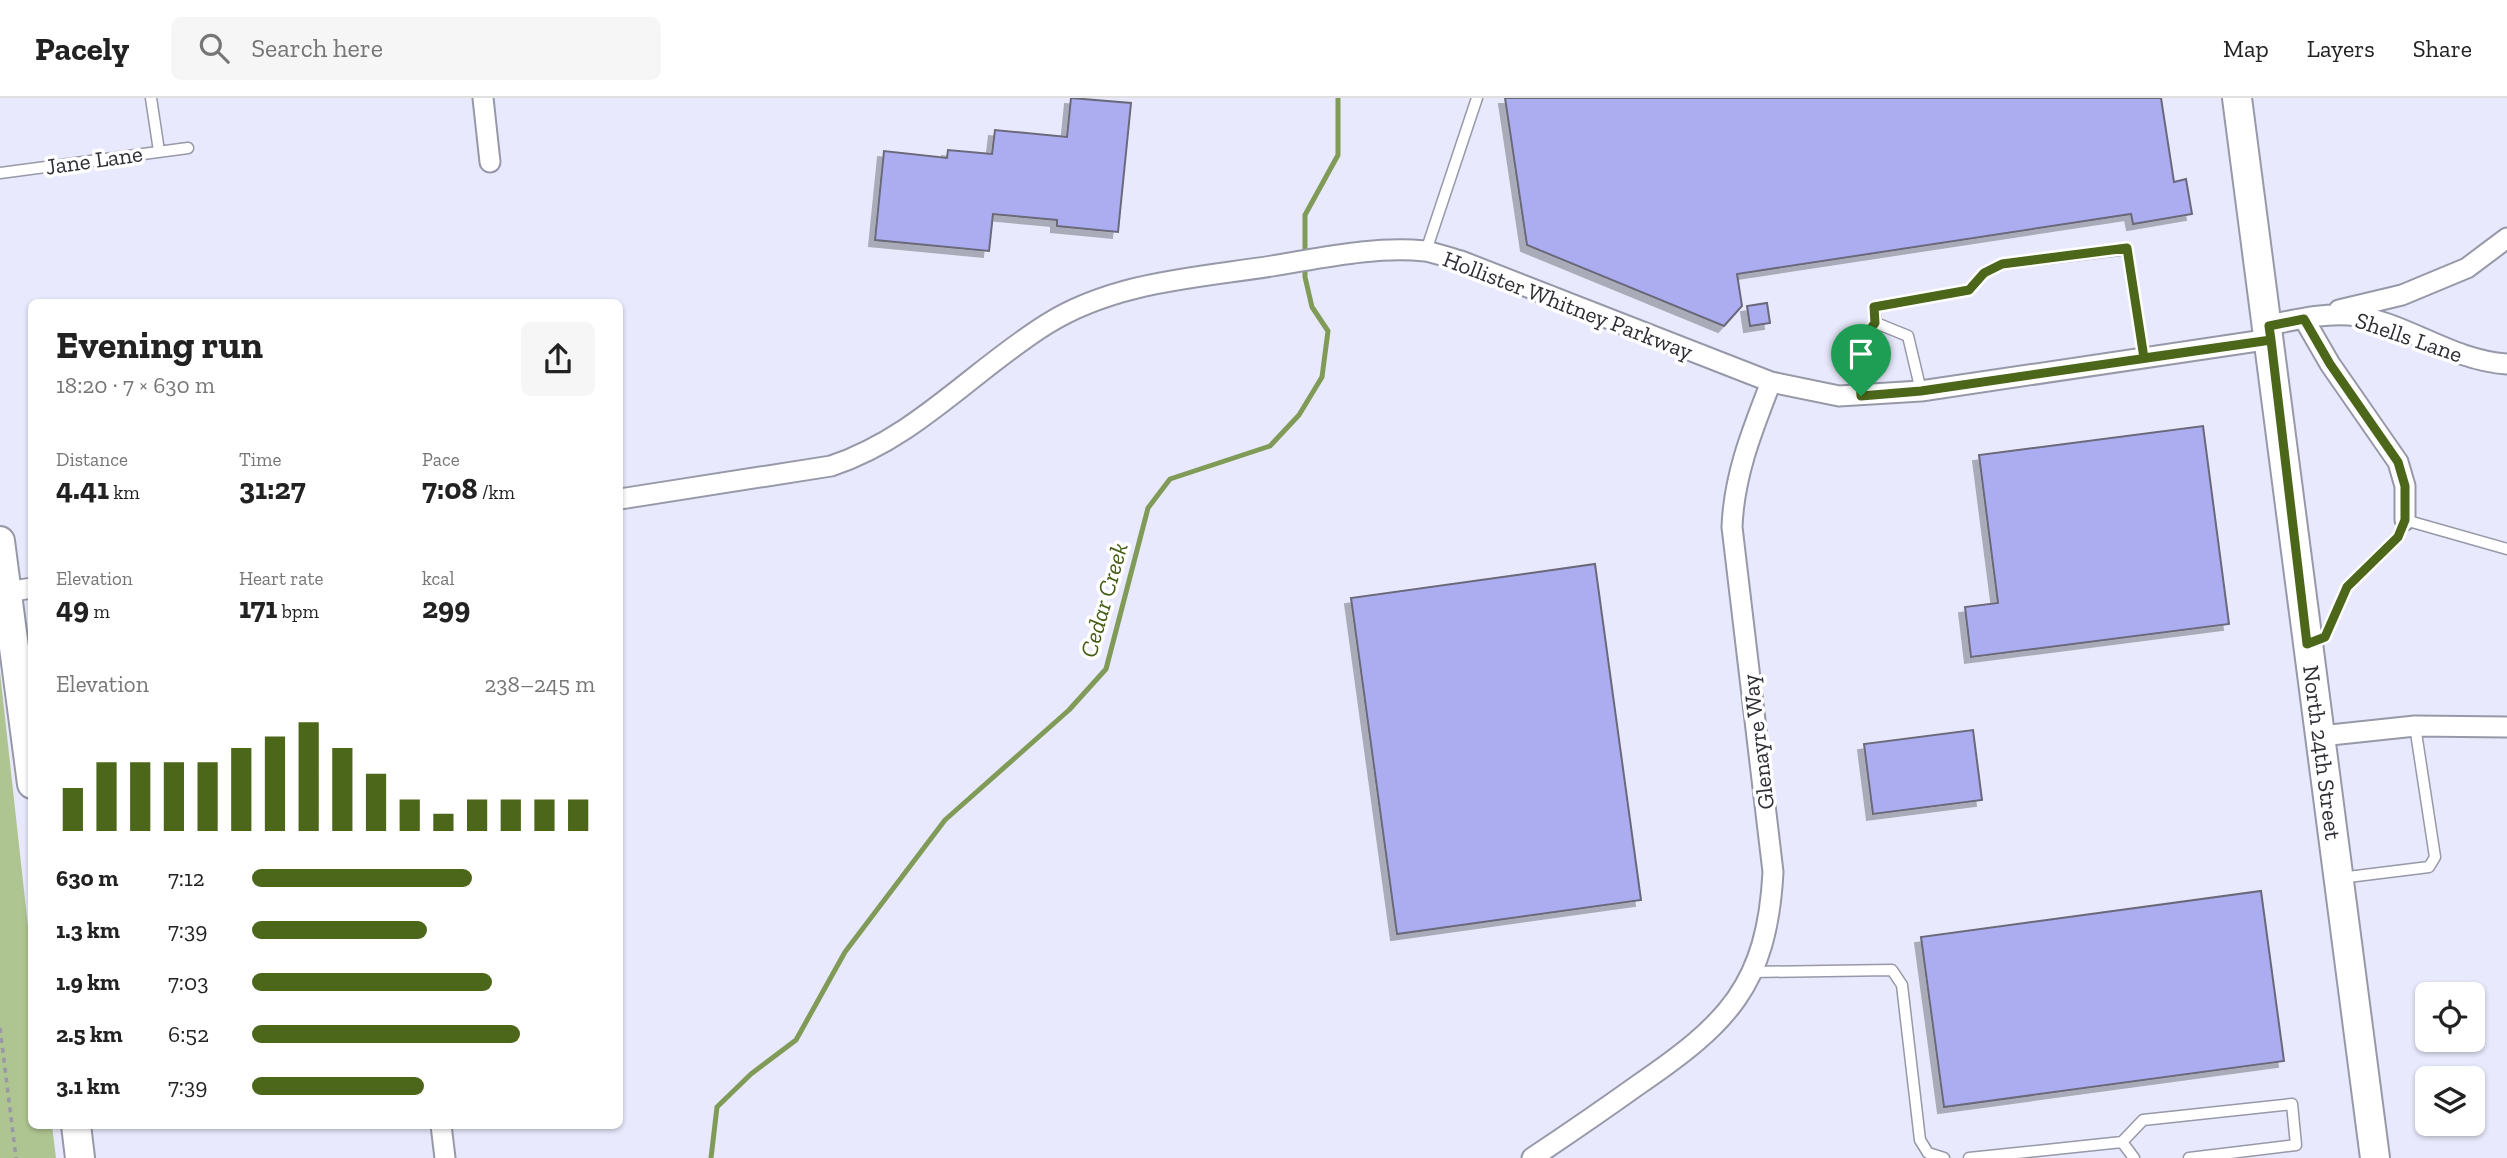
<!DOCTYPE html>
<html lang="en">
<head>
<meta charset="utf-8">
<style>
	body { margin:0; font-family:"Zilla Slab",serif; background:#f6f6f6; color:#222; height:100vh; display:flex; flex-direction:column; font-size:26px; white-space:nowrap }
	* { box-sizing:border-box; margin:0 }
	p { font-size:23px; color:#767676 }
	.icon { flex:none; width:38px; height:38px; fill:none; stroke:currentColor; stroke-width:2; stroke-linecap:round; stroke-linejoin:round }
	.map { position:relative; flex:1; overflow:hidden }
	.sheet { position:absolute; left:28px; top:201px; width:595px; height:830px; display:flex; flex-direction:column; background:#fff; border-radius:10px; box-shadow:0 2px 5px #0004 }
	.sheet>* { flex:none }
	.fabs { position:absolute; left:2415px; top:884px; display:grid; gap:14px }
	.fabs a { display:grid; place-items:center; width:70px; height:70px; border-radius:10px; background:#fff; box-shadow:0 2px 5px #0004; font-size:35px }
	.pin { position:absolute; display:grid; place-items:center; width:60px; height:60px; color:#fff; margin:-72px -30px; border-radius:50% 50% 50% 0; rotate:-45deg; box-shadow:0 0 7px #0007 }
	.pin .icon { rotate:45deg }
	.round { display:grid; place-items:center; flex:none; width:74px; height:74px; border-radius:10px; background:#f6f6f6 }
	.overview { display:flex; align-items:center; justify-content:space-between; height:119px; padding:0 28px }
	h1 { font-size:38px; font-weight:800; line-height:52px }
	.metrics { display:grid; grid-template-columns:repeat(3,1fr); gap:10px; height:119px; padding:7px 28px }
	.metrics div { display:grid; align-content:center }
	.metrics b { font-size:30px; font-weight:800 }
	.metrics small { font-size:19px; font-weight:400 }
	.metrics p { font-size:19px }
	.chart { height:196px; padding:14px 28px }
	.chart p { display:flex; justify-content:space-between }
	.chart svg { width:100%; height:126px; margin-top:7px; stroke:#4c6719; stroke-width:6 }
	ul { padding:0 28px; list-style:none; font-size:23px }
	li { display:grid; grid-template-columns:112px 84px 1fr; align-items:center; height:52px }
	li i { height:18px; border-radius:9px; background:#4c6719 }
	header { display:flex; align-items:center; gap:42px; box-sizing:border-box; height:98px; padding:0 35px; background:#fff; border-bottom:2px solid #e0e0e0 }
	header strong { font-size:33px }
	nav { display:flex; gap:38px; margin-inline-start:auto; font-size:24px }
	.search { width:490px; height:63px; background:#f6f6f6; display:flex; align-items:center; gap:18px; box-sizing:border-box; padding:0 24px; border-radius:10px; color:#767676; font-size:26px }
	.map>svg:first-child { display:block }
</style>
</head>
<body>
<header>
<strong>Pacely</strong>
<div class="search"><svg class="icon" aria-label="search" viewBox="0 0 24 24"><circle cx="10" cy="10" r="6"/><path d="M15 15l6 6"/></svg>Search here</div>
<nav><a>Map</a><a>Layers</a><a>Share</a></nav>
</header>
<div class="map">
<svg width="2507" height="1060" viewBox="0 0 2507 1060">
	<defs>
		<filter id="shadow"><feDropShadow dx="-6" dy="6" stdDeviation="0" flood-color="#0004"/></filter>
	</defs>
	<rect width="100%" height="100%" fill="#e8e9fc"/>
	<!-- green -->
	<path fill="#afc591" d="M 0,574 L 31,856 L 32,1027 L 52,1027 L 56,1060 L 0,1060 Z"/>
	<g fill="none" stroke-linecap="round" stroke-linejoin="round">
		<!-- stream -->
		<path stroke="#809b57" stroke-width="5" d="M 711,1060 L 717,1009 L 751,976 L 796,942 L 845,854 L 945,722 L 1069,612 L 1106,571 L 1148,410 L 1170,381 L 1270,348 L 1299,317 L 1322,279 L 1328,233 L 1312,209 L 1305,179 L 1305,117 L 1338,57 L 1338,0"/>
	</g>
	<!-- building -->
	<path fill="#acacf1" stroke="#696979" stroke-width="2" filter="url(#shadow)" d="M 1071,0 L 1131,5 L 1118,134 L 1057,128 L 1057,122 L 993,116 L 989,153 L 875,142 L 884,53 L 947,60 L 948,52 L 992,56 L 995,32 L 1067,39 Z
		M 1505,0 L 2161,0 L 2174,84 L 2186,81 L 2192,116 L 2133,126 L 2131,116 L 1737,176 L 1742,208 L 1724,228 L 1527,147 Z
		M 1767,205 L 1770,225 L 1750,228 L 1747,208 Z
		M 2203,328 L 2229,526 L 1971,559 L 1965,509 L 1998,505 L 1979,357 Z
		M 1595,466 L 1641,802 L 1397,836 L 1351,500 Z
		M 1973,632 L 1982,702 L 1873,716 L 1864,646 Z
		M 2261,793 L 2284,963 L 1944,1009 L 1921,839 Z"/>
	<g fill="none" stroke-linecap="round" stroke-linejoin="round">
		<!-- lane casing -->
		<g stroke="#9798a8" stroke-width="13">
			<path id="lane" d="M 151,0 L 159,53
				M 0,75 L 188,50
				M 1426,153 L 1477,0
				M 1876,225 L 1908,238 L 1921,293
				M 1862,297 L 1857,248 L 1876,225 L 1874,209 L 1969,192 L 1984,175 L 2002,166 L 2127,151 L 2144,260
				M 2311,545 L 2325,539 L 2347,489 L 2398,439 L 2405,422 L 2507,451
				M 2340,780 L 2429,769 L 2435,759 L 2415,628
				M 1753,874 L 1892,872 L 1902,887 L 1920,1042 L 1928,1055 L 1944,1060
				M 2122,1044 L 2134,1060
				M 1969,1060 L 2122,1044 L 2143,1022 L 2292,1006 L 2296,1047 L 2189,1060"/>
		</g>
		<!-- street casing -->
		<g stroke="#9798a8" stroke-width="23">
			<path id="street" d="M 483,0 L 490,64
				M 2339,212 L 2402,197 L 2467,170 L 2507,140
				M 2304,221 L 2330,266 L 2398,364 L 2405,388 L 2405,422
				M 2269,227 C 2295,222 2322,215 2349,217 C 2404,222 2448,262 2507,266
				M 620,401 L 831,368 C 916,340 973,272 1047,226 C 1114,184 1195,180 1272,168 C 1322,160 1374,148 1425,153 C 1437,155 1449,160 1461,163 L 1771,284 L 1839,298 L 1921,293 L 2271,241
				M 7,494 L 32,490
				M 2321,638 L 2415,628 L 2507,629
				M 441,1027 L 445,1060
				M 1532,1060 C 1568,1036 1603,1012 1638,987 C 1727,926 1767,888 1773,774 L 1732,429 C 1734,377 1752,333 1771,284"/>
		</g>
		<!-- secondary casing -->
		<g stroke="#9798a8" stroke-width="32">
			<g id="secondary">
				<path id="s1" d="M 2237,0 L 2375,1060"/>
				<path d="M 0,443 L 32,686"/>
				<path d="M 76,1027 L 80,1060"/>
			</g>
		</g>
		<!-- path -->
		<path stroke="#9898a6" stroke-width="3.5" stroke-dasharray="5 5" stroke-linecap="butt" d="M 0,930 L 16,1060"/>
		<!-- lane -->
		<use href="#lane" stroke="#fff" stroke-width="10"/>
		<!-- street -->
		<use href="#street" stroke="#fff" stroke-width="19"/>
		<!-- secondary -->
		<use href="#secondary" stroke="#fff" stroke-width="28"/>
	</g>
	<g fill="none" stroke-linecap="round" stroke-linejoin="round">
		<!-- route casing -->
		<g stroke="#fff" stroke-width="14">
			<path id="route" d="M 1861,298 L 1921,293 L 2271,242 L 2269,228 L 2304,221 L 2330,266 L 2398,364 L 2405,388 L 2405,422 L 2398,439 L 2347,489 L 2325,539 L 2307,546 L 2271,242 L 2144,260 L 2127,150 L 2002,166 L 1984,175 L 1969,192 L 1874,209 L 1875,225 L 1857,248 L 1861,298"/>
		</g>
		<!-- route -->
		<use href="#route" stroke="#4c6719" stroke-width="9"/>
	</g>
	<g text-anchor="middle" stroke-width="7" stroke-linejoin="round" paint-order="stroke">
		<!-- street labels -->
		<g font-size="23" fill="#2e2e35" stroke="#fff">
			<text transform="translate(94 62) rotate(-8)" y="8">Jane Lane</text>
			<text transform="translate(1568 207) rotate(21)" y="8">Hollister Whitney Parkway</text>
			<text transform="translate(2409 239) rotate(19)" y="8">Shells Lane</text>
			<text transform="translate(1758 644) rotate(-97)" y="8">Glenayre Way</text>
			<text dy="8" stroke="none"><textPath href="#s1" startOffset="660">North 24th Street</textPath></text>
		</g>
		<!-- water labels -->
		<g font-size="24" font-style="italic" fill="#435c11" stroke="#fff">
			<text transform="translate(1104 502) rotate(-74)" y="8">Cedar Creek</text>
		</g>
	</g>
</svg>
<div class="fabs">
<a><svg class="icon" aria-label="locate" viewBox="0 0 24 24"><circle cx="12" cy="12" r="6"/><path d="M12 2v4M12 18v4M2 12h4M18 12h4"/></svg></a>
<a><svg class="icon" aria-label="layers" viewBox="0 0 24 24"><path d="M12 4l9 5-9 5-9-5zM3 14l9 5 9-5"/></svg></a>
</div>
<div class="pin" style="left:1861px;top:298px;background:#1e9e55"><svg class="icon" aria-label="arrive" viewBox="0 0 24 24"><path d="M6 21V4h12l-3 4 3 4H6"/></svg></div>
<section class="sheet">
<div class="overview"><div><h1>Evening run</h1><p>18:20 · 7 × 630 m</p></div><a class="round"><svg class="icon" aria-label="share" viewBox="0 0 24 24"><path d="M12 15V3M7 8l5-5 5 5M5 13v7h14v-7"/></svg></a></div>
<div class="metrics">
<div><p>Distance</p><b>4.41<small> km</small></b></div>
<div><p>Time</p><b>31:27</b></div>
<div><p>Pace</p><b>7:08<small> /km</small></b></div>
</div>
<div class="metrics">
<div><p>Elevation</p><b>49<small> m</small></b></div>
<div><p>Heart rate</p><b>171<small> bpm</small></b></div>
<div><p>kcal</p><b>299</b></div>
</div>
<div class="chart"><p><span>Elevation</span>238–245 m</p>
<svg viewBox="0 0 160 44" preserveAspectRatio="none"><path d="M5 44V29M15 44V20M25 44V20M35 44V20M45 44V20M55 44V15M65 44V11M75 44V6M85 44V15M95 44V24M105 44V33M115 44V38M125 44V33M135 44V33M145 44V33M155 44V33"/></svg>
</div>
<ul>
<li><b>630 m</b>7:12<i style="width:64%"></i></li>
<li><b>1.3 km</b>7:39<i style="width:51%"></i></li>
<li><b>1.9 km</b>7:03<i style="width:70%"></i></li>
<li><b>2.5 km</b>6:52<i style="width:78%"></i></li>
<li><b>3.1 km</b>7:39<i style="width:50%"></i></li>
</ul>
</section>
</div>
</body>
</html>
